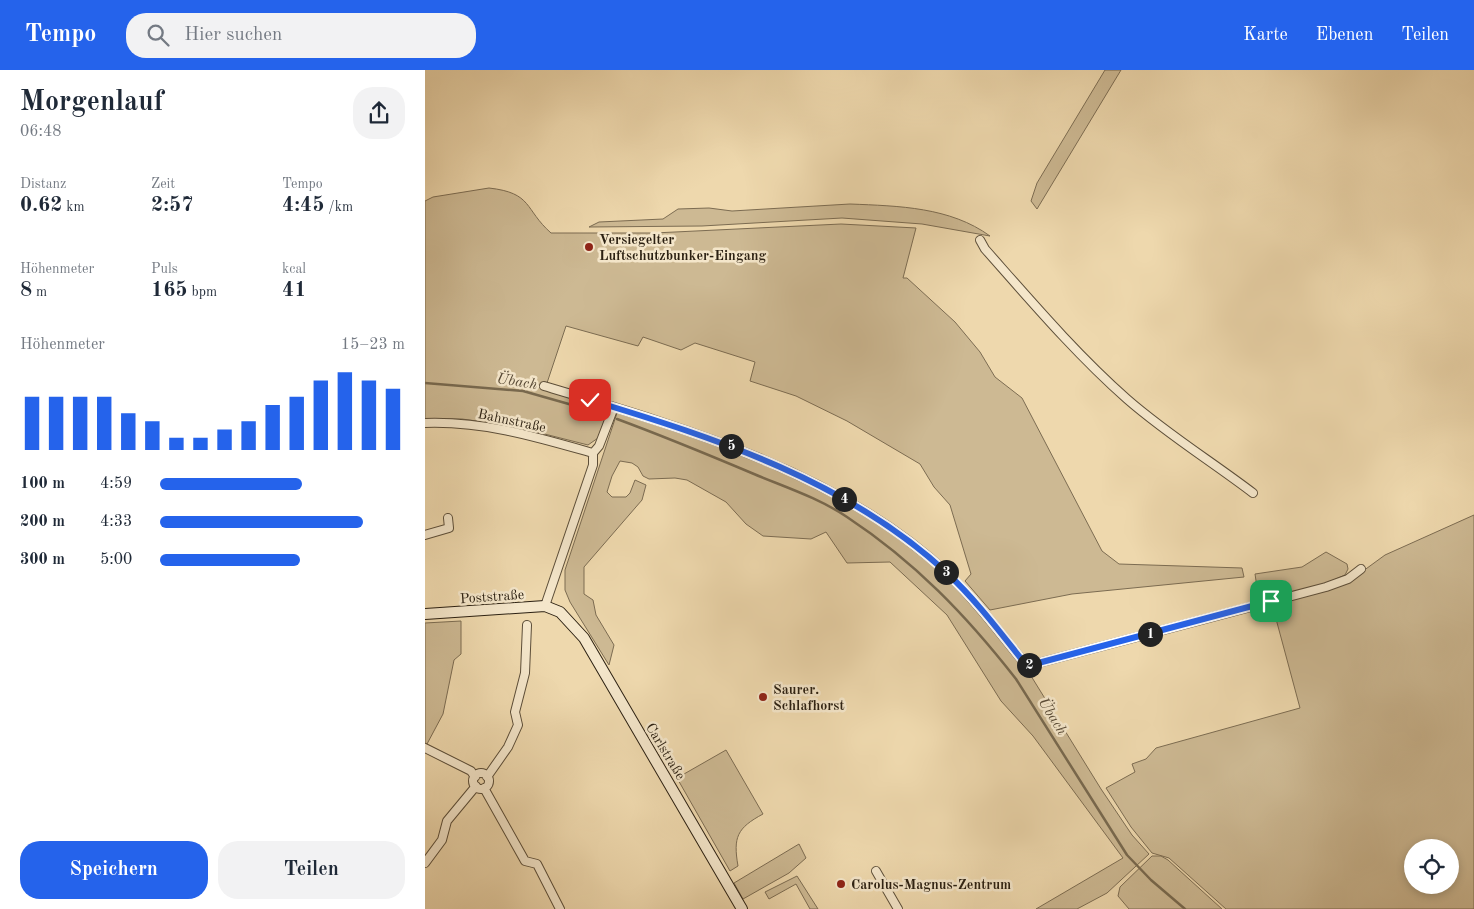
<!DOCTYPE html>
<html lang="de">
<head>
<meta charset="utf-8">
<style>
	body { margin:0; font-family:"Old Standard TT",serif; background:#f2f2f3; color:#1f2937; height:100vh; display:flex; flex-direction:column; font-size:19px; white-space:nowrap }
	* { box-sizing:border-box; margin:0 }
	p { font-size:16px; color:#747a83 }
	.icon { flex:none; width:28px; height:28px; fill:none; stroke:currentColor; stroke-width:2; stroke-linecap:round; stroke-linejoin:round }
	.map { position:relative; flex:1; overflow:hidden }
	.sheet { display:flex; flex-direction:column; background:#fff; width:425px }
	.sheet>* { flex:none }
	.controls { position:absolute; left:979px; top:769px; display:grid; gap:10px }
	.controls a { display:grid; place-items:center; width:55px; height:55px; border-radius:50%; background:#fff; box-shadow:0 2px 8px #0003; font-size:25px }
	.pin { position:absolute; display:grid; place-items:center; width:42px; height:42px; color:#fff; margin:-21px; border-radius:10px; box-shadow:0 2px 8px #0006 }
	.km { position:absolute; width:25px; height:25px; margin:-12px; border-radius:50%; background:#222; color:#fff; font-size:14px; line-height:25px; text-align:center }
	.round { display:grid; place-items:center; flex:none; width:52px; height:52px; border-radius:20px; background:#f2f2f3 }
	.summary { display:flex; align-items:center; justify-content:space-between; height:85px; padding:0 20px }
	h1 { font-size:28px; font-weight:700; line-height:38px }
	.metrics { display:grid; grid-template-columns:repeat(3,1fr); gap:8px; height:85px; padding:5px 20px }
	.metrics div { display:grid; align-content:center }
	.metrics b { font-size:21px; font-weight:700 }
	.metrics small { font-size:14px; font-weight:400 }
	.metrics p { font-size:14px }
	.chart { height:140px; padding:10px 20px }
	.chart p { display:flex; justify-content:space-between }
	.chart svg { width:100%; height:90px; margin-top:5px; stroke:#2563eb; stroke-width:6 }
	.cta { display:flex; gap:10px; margin-top:auto; padding:10px 20px }
	.cta a { flex:1; height:58px; border-radius:20px; background:#2563eb; color:#fff; font-size:20px; font-weight:700; line-height:58px; text-align:center }
	.cta a+a { background:#f2f2f3; color:#1f2937 }
	ul { padding:0 20px; list-style:none; font-size:16px }
	li { display:grid; grid-template-columns:80px 60px 1fr; align-items:center; height:38px }
	li i { height:12px; border-radius:6px; background:#2563eb }
	header { display:flex; align-items:center; gap:30px; box-sizing:border-box; height:70px; padding:0 25px; background:#2563eb; color:#fff }
	header strong { font-size:24px }
	nav { display:flex; gap:28px; margin-inline-start:auto; font-size:18px }
	.search { width:350px; height:45px; background:#f2f2f3; display:flex; align-items:center; gap:12px; box-sizing:border-box; padding:0 18px; border-radius:20px; color:#747a83; font-size:19px }
	main { display:flex; flex:1; min-height:0 }
	.map>svg:first-child { display:block }
</style>
</head>
<body>
<header>
<strong>Tempo</strong>
<div class="search"><svg class="icon" aria-label="search" viewBox="0 0 24 24"><circle cx="10" cy="10" r="6"/><path d="M15 15l6 6"/></svg>Hier suchen</div>
<nav><a>Karte</a><a>Ebenen</a><a>Teilen</a></nav>
</header>
<main>
<section class="sheet">
<div class="summary"><div><h1>Morgenlauf</h1><p>06:48</p></div><a class="round"><svg class="icon" aria-label="share" viewBox="0 0 24 24"><path d="M12 15V3M7 8l5-5 5 5M5 13v7h14v-7"/></svg></a></div>
<div class="metrics">
<div><p>Distanz</p><b>0.62<small> km</small></b></div>
<div><p>Zeit</p><b>2:57</b></div>
<div><p>Tempo</p><b>4:45<small> /km</small></b></div>
</div>
<div class="metrics">
<div><p>Höhenmeter</p><b>8<small> m</small></b></div>
<div><p>Puls</p><b>165<small> bpm</small></b></div>
<div><p>kcal</p><b>41</b></div>
</div>
<div class="chart"><p><span>Höhenmeter</span>15–23 m</p>
<svg viewBox="0 0 160 44" preserveAspectRatio="none"><path d="M5 44V18M15 44V18M25 44V18M35 44V18M45 44V26M55 44V30M65 44V38M75 44V38M85 44V34M95 44V30M105 44V22M115 44V18M125 44V10M135 44V6M145 44V10M155 44V14"/></svg>
</div>
<ul>
<li><b>100 m</b>4:59<i style="width:58%"></i></li>
<li><b>200 m</b>4:33<i style="width:83%"></i></li>
<li><b>300 m</b>5:00<i style="width:57%"></i></li>
</ul>
<div class="cta"><a>Speichern</a><a>Teilen</a></div>
</section>
<div class="map">
<svg width="1049" height="839" viewBox="0 0 1049 839">
	<rect width="100%" height="100%" fill="#eed8ad"/>
	<filter id="stains"><feTurbulence type="fractalNoise" baseFrequency=".004" numOctaves="4"/><feColorMatrix values="0 0 0 0 .2 0 0 0 0 .09 0 0 0 0 .02 0 0 0 .5 -.17"/></filter>
	<radialGradient id="worn" r=".72"><stop offset=".6" stop-color="#630" stop-opacity="0"/><stop offset="1" stop-color="#630" stop-opacity=".3"/></radialGradient>
	<!-- green -->
	<path fill="#cdb993" stroke="#7c6c52" fill-rule="evenodd" d="M 680,0 L 696,0 L 612,139 L 606,131 L 612,113 Z
		M 64,118 C 108,123 99,139 126,163 L 229,163 L 416,154 L 491,158 L 478,208 L 482,208 L 530,252 L 555,282 L 570,307 L 597,328 L 677,481 L 694,494 L 817,498 L 819,507 L 647,524 L 565,540 L 540,511 L 546,504 L 525,435 L 509,417 L 495,394 L 422,351 L 371,326 L 325,311 L 330,292 L 270,273 L 256,280 L 218,267 L 213,276 L 141,256 L 120,319 L 184,338 L 173,368 L 163,375 L 88,356 L 37,349 L 0,349 L 0,131 L 8,127 Z
		M 425,134 C 474,136 525,137 565,166 L 497,154 L 417,148 L 277,156 L 164,157 L 174,152 L 238,149 L 253,139 L 284,138 L 307,141 Z
		M 193,340 L 291,373 L 352,399 L 443,445 L 521,506 L 598,593 L 676,719 L 707,765 L 724,784 L 682,823 L 652,839 L 611,839 L 698,788 L 608,666 L 576,631 L 522,545 L 465,492 L 422,493 L 401,462 L 386,469 L 338,466 L 321,454 L 301,432 L 262,410 L 250,408 L 224,409 L 218,406 L 213,397 L 207,393 L 195,391 L 187,406 L 182,422 L 187,427 L 201,427 L 205,423 L 210,410 L 221,415 L 217,430 L 159,497 L 159,524 L 168,530 L 171,545 L 189,575 L 184,595 L 145,532 L 140,520 L 140,500 Z
		M 1049,445 L 1049,839 L 801,839 L 744,788 L 727,783 L 706,757 L 681,718 L 710,702 L 707,694 L 721,689 L 731,678 L 875,638 L 847,534 L 923,512 L 960,485 ZM 988,778 L 1025,778 L 1025,815 L 988,815 Z
		M 901,482 L 922,494 L 923,499 L 920,505 L 899,514 L 834,530 L 830,504 L 877,497 Z
		M 36,551 L 36,584 L 29,590 L 18,644 L 2,674 L 0,673 L 0,553 Z
		M 301,680 L 338,744 C 312,758 308,767 313,796 L 305,801 L 252,708 Z
		M 374,774 L 381,788 L 364,803 L 318,829 L 309,813 Z
		M 727,786 L 736,786 L 743,790 L 797,839 L 704,839 L 693,826 L 695,817 Z
		M 372,806 L 393,839 L 385,839 L 371,814 L 344,829 L 340,822 Z"/>
	<g fill="none" stroke-linecap="round" stroke-linejoin="round">
		<!-- stream -->
		<path stroke="#78694f" stroke-width="2.5" d="M 0,313 L 98,321 L 179,344
			M 192,349 C 238,366 284,385 329,404 C 360,417 394,428 422,447 C 490,492 541,545 591,609 L 702,785 L 726,810 L 760,839"/>
		<!-- minor casing -->
		<g stroke="#5c4e39" stroke-width="10">
			<path id="minor" d="M 555,170 L 560,179 C 606,231 651,284 702,329 C 742,364 786,391 828,423
				M 119,316 C 257,357 417,403 523,504 C 552,531 576,565 602,596 L 901,517 L 923,509 L 936,499
				M 0,353 C 59,351 112,367 168,383
				M 0,465 L 24,458 L 23,448
				M 120,536 L 168,395 L 168,383 L 174,376 L 189,337
				M 0,678 L 46,701 L 50,707
				M48 711a8 8 0 1 1 16 0a8 8 0 1 1-16 0Z
				M 62,707 L 83,677 L 93,655 L 90,642 L 100,603 L 102,555
				M 59,718 L 100,791 L 112,794 L 135,839
				M 0,793 L 17,770 L 22,751 L 51,716
				M 451,801 L 473,839"/>
		</g>
		<!-- secondary casing -->
		<g stroke="#2b2012" stroke-width="12">
			<path id="secondary" d="M 0,544 L 120,536 L 135,542 L 159,568 L 317,839"/>
		</g>
		<!-- minor -->
		<use href="#minor" stroke="#f4e6ca" stroke-width="8"/>
		<!-- secondary -->
		<use href="#secondary" stroke="#f4e6ca" stroke-width="10"/>
	</g>
	<g fill="none" stroke-linecap="round" stroke-linejoin="round">
		<!-- route casing -->
		<g stroke="#fff" stroke-width="10">
			<path id="route" d="M 165,330 C 291,368 425,412 523,504 C 552,531 577,565 602,596 L 846,531"/>
		</g>
		<!-- route -->
		<use href="#route" stroke="#2563eb" stroke-width="6"/>
	</g>
	<!-- markers -->
	<g fill="#8f2418" stroke="#f4e6ca" stroke-width="2">
		<circle cx="164" cy="177" r="5"/>
		<circle cx="338" cy="627" r="5"/>
		<circle cx="416" cy="814" r="5"/>
	</g>
	<g text-anchor="middle" stroke-width="5" stroke-linejoin="round" paint-order="stroke">
		<!-- poi labels -->
		<g font-size="14" font-weight="bold" fill="#2b2012" stroke="#f4e6ca" text-anchor="start">
			<text x="174" y="174">Versiegelter<tspan x="174" dy="16">Luftschutzbunker-Eingang</tspan></text>
			<text x="348" y="624">Saurer.<tspan x="348" dy="16">Schlafhorst</tspan></text>
			<text x="426" y="819">Carolus-Magnus-Zentrum</text>
		</g>
		<!-- street labels -->
		<g font-size="14" fill="#2b2012" stroke="#f4e6ca">
			<text transform="translate(87 350) rotate(12)" y="5">Bahnstraße</text>
			<text transform="translate(67 526) rotate(-4)" y="5">Poststraße</text>
			<text transform="translate(241 681) rotate(59)" y="5">Carlstraße</text>
		</g>
		<!-- water labels -->
		<g font-size="15" font-style="italic" fill="#584a36" stroke="#f4e6ca">
			<text transform="translate(92 311) rotate(9)" y="5">Übach</text>
			<text transform="translate(628 646) rotate(58)" y="5">Übach</text>
		</g>
	</g>
	<rect width="100%" height="100%" filter="url(#stains)"/>
	<rect width="100%" height="100%" fill="url(#worn)"/>
</svg>
<div class="controls">
<a><svg class="icon" aria-label="locate" viewBox="0 0 24 24"><circle cx="12" cy="12" r="6"/><path d="M12 2v4M12 18v4M2 12h4M18 12h4"/></svg></a>
</div>
<div class="pin" style="left:846px;top:531px;background:#1e9e55"><svg class="icon" aria-label="arrive" viewBox="0 0 24 24"><path d="M6 21V4h12l-3 4 3 4H6"/></svg></div>
<div class="pin" style="left:165px;top:330px;background:#d93025"><svg class="icon" aria-label="check" viewBox="0 0 24 24"><path d="M5 12l5 5 9-10"/></svg></div>
<b class="km" style="left:725px;top:564px">1</b>
<b class="km" style="left:604px;top:595px">2</b>
<b class="km" style="left:521px;top:502px">3</b>
<b class="km" style="left:419px;top:429px">4</b>
<b class="km" style="left:306px;top:376px">5</b>
</div>
</main>
</body>
</html>
